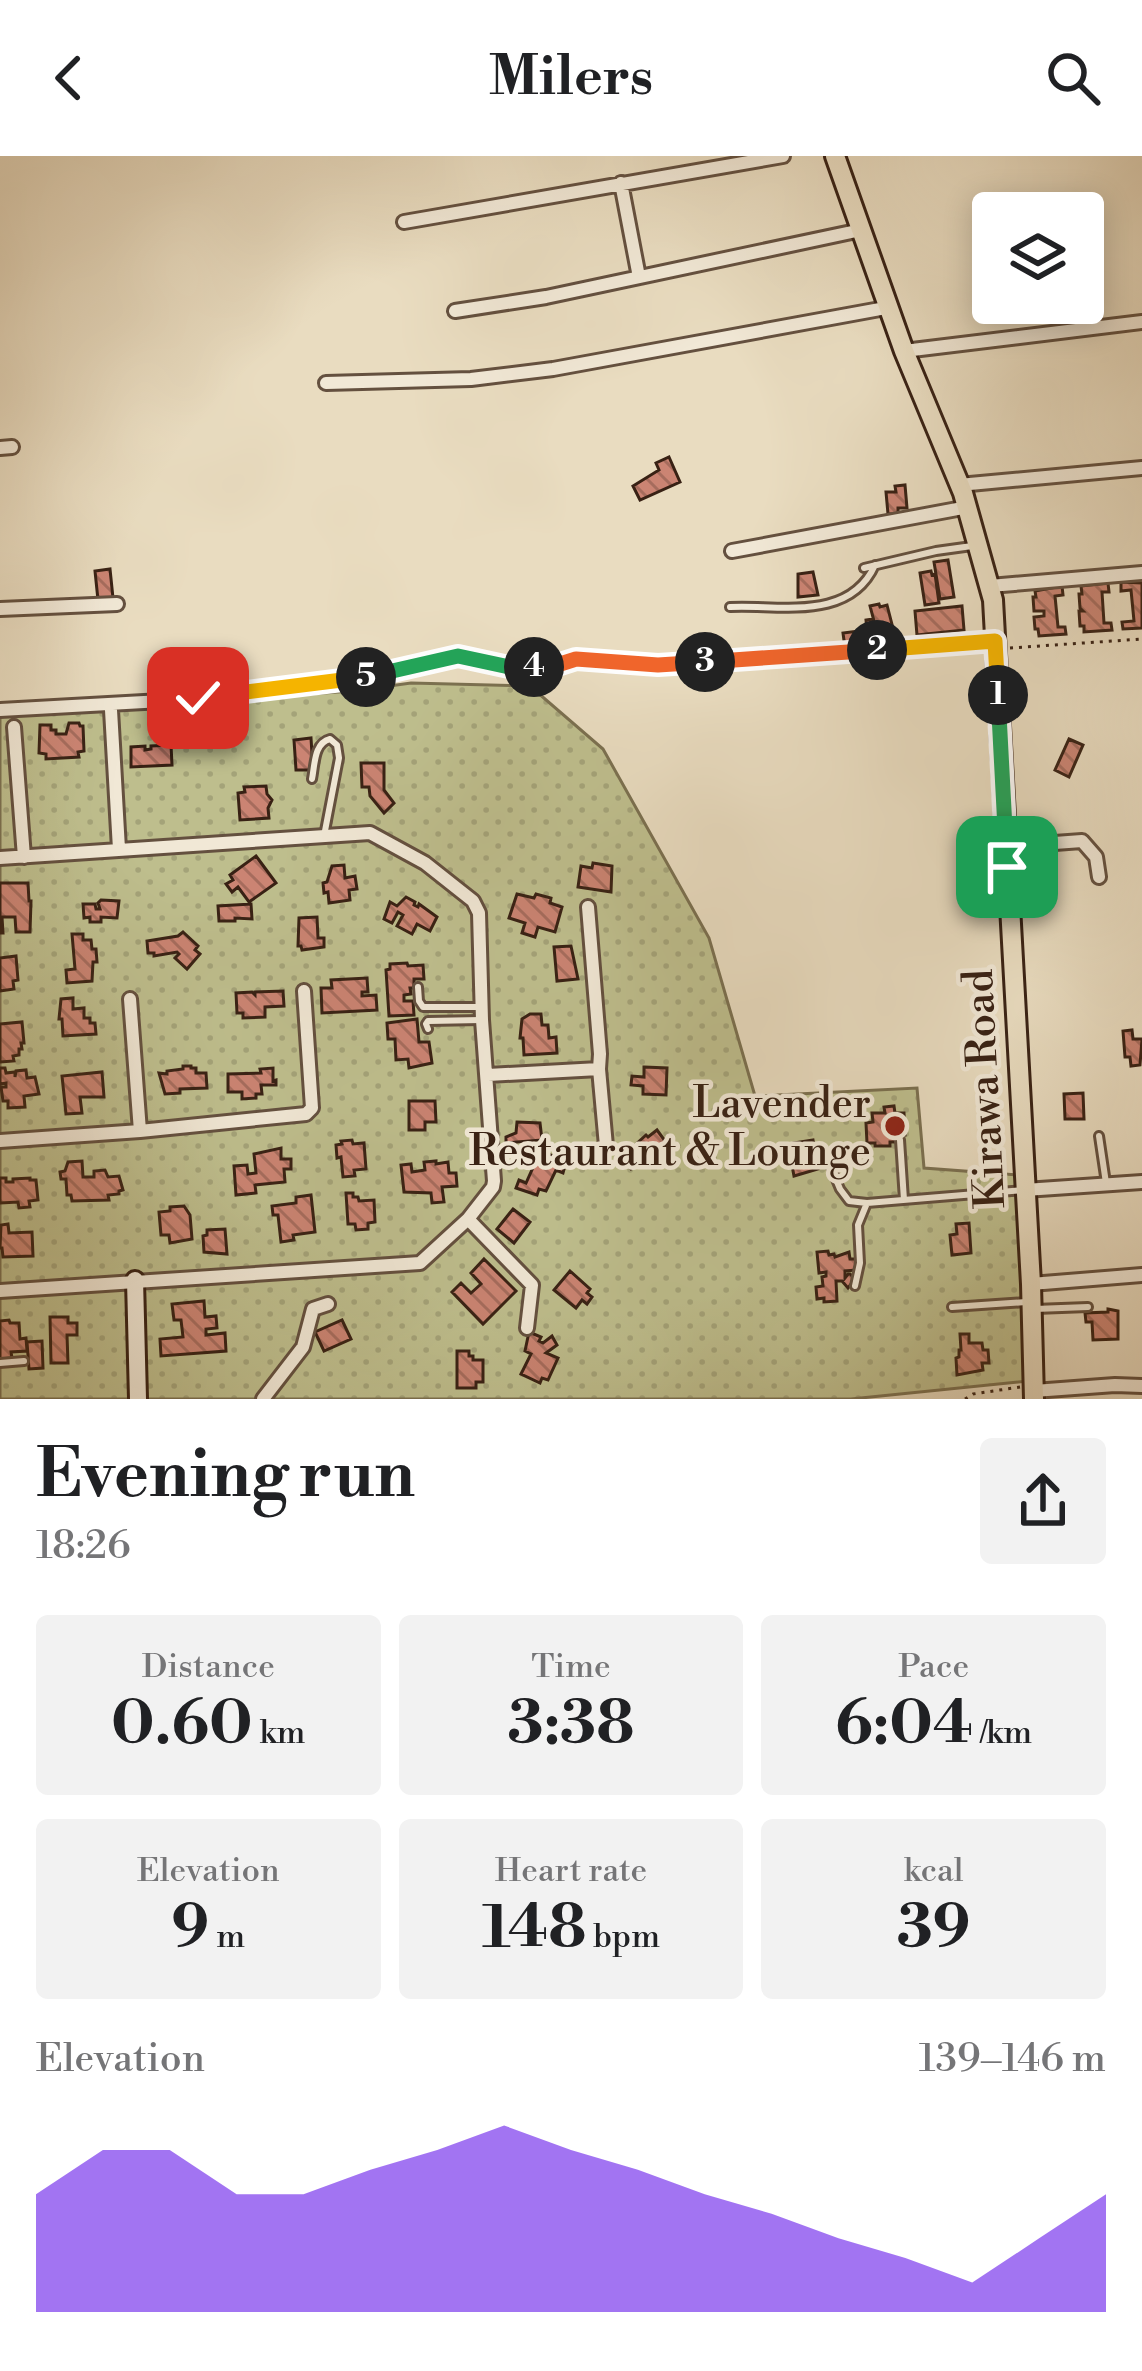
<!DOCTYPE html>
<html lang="en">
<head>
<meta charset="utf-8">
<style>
	body { margin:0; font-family:"Libre Bodoni",serif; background:#f2f2f2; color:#202124; height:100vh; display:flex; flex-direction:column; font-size:45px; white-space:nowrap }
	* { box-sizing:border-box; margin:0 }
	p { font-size:39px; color:#757577 }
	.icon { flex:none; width:66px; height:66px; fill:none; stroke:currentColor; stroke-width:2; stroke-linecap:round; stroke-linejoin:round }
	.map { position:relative; height:1243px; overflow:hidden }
	.panel { display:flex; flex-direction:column; background:#fff; flex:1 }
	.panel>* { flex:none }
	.buttons { position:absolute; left:972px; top:36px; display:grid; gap:24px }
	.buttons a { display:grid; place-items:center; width:132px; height:132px; border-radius:12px; background:#fff; box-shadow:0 6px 30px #0003; font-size:60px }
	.pin { position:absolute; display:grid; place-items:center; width:102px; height:102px; color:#fff; margin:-51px; border-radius:24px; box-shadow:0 6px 18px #0006 }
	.km { position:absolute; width:60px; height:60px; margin:-30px; border-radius:50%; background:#222; color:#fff; font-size:33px; line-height:60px; text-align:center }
	.round { display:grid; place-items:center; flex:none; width:126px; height:126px; border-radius:12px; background:#f2f2f2 }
	.summary { display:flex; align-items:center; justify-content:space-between; height:204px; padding:0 36px }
	h1 { font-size:66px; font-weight:800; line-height:90px }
	.metrics { display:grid; grid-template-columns:repeat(3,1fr); gap:18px; height:204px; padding:12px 36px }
	.metrics div { display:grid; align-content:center; border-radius:12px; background:#f2f2f2; text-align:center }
	.metrics b { font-size:60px; font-weight:800 }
	.metrics small { font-size:33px; font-weight:400 }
	.metrics p { font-size:33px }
	.chart { height:336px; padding:24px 36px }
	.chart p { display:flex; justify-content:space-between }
	.chart svg { width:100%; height:216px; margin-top:12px; fill:#7c3aed; opacity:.7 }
	header { display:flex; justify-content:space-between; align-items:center; height:156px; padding:0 36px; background:#fff; font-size:54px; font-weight:800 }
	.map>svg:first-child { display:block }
</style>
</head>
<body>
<header><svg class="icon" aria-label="back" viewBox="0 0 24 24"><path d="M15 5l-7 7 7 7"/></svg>Milers<svg class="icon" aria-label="search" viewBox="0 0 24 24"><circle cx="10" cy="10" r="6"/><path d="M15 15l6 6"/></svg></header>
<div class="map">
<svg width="1142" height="1243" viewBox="0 0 1142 1243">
	<defs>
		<pattern id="garden-dots" width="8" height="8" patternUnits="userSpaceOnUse" patternTransform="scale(3)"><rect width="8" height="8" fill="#bebe8d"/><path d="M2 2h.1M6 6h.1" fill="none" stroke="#a4a379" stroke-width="1.8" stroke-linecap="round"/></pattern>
		<pattern id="building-back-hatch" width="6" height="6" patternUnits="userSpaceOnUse" patternTransform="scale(3)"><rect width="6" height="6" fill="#cb8473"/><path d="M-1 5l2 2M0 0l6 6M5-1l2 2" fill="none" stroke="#a66c5d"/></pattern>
	</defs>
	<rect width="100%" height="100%" fill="#e9dcc0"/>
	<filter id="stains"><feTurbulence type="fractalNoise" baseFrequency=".00167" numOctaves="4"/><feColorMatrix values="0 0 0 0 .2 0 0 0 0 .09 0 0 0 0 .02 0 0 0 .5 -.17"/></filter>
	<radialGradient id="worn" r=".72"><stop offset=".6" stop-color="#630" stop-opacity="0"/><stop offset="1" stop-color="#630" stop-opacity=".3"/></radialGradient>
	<!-- garden -->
	<path fill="url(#garden-dots)" stroke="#7b7050" stroke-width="3" d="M 411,527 L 530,530 L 603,593 L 709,782 L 755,940 L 917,932 L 924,1012 L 1018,1019 L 1029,1225 L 851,1243 L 0,1243 L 0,559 L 353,535 Z"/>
	<!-- building -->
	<path fill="url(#building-back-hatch)" stroke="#382114" stroke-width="3" d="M 669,301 L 680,326 L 640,344 L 633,330 L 659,314 L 656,307 Z
		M 905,329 L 907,352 L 898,352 L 898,358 L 888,358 L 886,336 L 896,336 L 895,330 Z
		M 948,404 L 954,441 L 940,443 L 934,406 Z
		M 110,413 L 113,442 L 98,444 L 95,415 Z
		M 931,415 L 932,419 L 935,418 L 939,447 L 925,449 L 920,417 Z
		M 813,416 L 818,439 L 798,441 L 798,418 Z
		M 1121,426 L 1142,427 L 1142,472 L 1123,473 L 1122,466 L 1134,465 L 1131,434 L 1121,435 Z
		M 1108,427 L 1109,436 L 1102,436 L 1104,467 L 1111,467 L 1112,474 L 1084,476 L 1084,470 L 1080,470 L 1079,455 L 1083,455 L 1080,452 L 1079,438 L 1082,438 L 1081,430 Z
		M 1062,430 L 1063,439 L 1055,440 L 1058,471 L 1065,471 L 1066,478 L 1039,480 L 1038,473 L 1035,473 L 1034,461 L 1044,460 L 1044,455 L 1034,455 L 1033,441 L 1036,441 L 1035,435 Z
		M 879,448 L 880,451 L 887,449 L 896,484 L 880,488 L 870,450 Z
		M 962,450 L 964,474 L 917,479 L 915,455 Z
		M 873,463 L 876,487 L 845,492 L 843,477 L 867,474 L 866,464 Z
		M 209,546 L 229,546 L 229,565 L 209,566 Z
		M 69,567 L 79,567 L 80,570 L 83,570 L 84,595 L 78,596 L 79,601 L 46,603 L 46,598 L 39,597 L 40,569 L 51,569 L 51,574 L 56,574 L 56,578 L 66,578 Z
		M 311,582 L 313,614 L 296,614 L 294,584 Z
		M 1069,583 L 1083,589 L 1069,621 L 1055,614 Z
		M 171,589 L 172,609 L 131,611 L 131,591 L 145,590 L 145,594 L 151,593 L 151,590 Z
		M 361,607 L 384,607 L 384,634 L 394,647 L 384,657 L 370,640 L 369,631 L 362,631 Z
		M 266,630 L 267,638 L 272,644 L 268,652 L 269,662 L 240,664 L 238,637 L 245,636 L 244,631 Z
		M 256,700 L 276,727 L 249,746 L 238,731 L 232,736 L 226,728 L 233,724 L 230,719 Z
		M 593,707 L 612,710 L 611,736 L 578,731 L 581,710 L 592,712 Z
		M 344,709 L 345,722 L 355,720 L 357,733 L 349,734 L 350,744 L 329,747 L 328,736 L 324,737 L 323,727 L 327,726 L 332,710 Z
		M 0,727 L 28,727 L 29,745 L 31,745 L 30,776 L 16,776 L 15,761 L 2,761 L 3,777 L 0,777 Z
		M 517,738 L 534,742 L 536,738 L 551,742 L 550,747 L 562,751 L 555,776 L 538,771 L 535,781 L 522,777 L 525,767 L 509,762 Z
		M 406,741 L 415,746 L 414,749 L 418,751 L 419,748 L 437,761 L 430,775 L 417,768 L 412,778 L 397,770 L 403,759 L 398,756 L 392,767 L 384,763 L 390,746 L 397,750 Z
		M 101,744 L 119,745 L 117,762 L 101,761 L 101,766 L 90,766 L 90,761 L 84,762 L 83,748 L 95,748 L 96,753 L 100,753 L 98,747 Z
		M 251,748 L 252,763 L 235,762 L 235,765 L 219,765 L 218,750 Z
		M 317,761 L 318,782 L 324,782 L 324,791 L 302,794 L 301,790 L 298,790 L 299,762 Z
		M 183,776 L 198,790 L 195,794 L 200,798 L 187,813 L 175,802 L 179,798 L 177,796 L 154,800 L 154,797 L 148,797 L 147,785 L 178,780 Z
		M 72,778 L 83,778 L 83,784 L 91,784 L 92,793 L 96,793 L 97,806 L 93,806 L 92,825 L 67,827 L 66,814 L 75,813 Z
		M 571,790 L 578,823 L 557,825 L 554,791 Z
		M 16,800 L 18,824 L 13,825 L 14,833 L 0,835 L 0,802 Z
		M 407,807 L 408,810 L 423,809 L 424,823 L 414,823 L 414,832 L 410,832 L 411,838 L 404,839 L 404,845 L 413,845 L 414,859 L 389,860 L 386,814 L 390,813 L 390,808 Z
		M 367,822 L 368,836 L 362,836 L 362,840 L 376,839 L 377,854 L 322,857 L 321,832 L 332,832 L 331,824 Z
		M 283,835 L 284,850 L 265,851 L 265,861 L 243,862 L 243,857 L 237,857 L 236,837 L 252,836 L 255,839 L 255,836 Z
		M 73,842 L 73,853 L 84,852 L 84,862 L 90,862 L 90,867 L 95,867 L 96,878 L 63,880 L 62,863 L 59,863 L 61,843 Z
		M 541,858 L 542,869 L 548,869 L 549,882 L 556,881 L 557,897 L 524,899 L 523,882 L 520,882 L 522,863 L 530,858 Z
		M 417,863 L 419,886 L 429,886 L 432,907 L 409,912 L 408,903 L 396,904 L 395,883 L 388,883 L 387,867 Z
		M 22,866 L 24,887 L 21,887 L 22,893 L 19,893 L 19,899 L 13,900 L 14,905 L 0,906 L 0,868 Z
		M 1132,874 L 1133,883 L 1142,883 L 1140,909 L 1131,910 L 1130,901 L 1125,901 L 1123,875 Z
		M 183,910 L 191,910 L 191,912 L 196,912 L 196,917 L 206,917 L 207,932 L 180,933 L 180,937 L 165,938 L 159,917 L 167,918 L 167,915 L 183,913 Z
		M 644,911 L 667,912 L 666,939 L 643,938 L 643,930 L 631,929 L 632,920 L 644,921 Z
		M 0,912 L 5,912 L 6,917 L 15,916 L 15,921 L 16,915 L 26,914 L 27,922 L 35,921 L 39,938 L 24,940 L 25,951 L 8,952 L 8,945 L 3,945 L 1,931 L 6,931 L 6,927 L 0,928 Z
		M 273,912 L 273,925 L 276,924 L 276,929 L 261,929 L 262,938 L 256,938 L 256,942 L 242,943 L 242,936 L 228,936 L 228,918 L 261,917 L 260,913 Z
		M 102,916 L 104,941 L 80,941 L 82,957 L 66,958 L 62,920 Z
		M 1083,937 L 1084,963 L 1065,963 L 1064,938 Z
		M 409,945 L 435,945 L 436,966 L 425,966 L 425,974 L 409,974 Z
		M 894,950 L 895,957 L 904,957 L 905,979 L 896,979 L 896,986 L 890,986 L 890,990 L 875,990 L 875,987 L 867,987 L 866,967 L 873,966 L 872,957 L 885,957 L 884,951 Z
		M 517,966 L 540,967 L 542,984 L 506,987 L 506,981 L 516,977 Z
		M 657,974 L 668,989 L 642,1009 L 640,1006 L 631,1013 L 622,1001 L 646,979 L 648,981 Z
		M 352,984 L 353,988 L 364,987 L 366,1013 L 354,1014 L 355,1020 L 343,1021 L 341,1001 L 337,1002 L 336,989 L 342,988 L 341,985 Z
		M 813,984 L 818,1013 L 794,1020 L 791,1004 L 800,1003 L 799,998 L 796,999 L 794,987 Z
		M 281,992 L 281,1003 L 291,1003 L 291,1013 L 284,1013 L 285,1026 L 255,1029 L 256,1037 L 236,1039 L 234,1010 L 247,1009 L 248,1018 L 256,1017 L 254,998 Z
		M 536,992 L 566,1006 L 563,1017 L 556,1014 L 546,1035 L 539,1033 L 537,1039 L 516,1032 L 519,1024 L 526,1027 L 535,1007 L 531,1006 Z
		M 82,1005 L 83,1021 L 94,1021 L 94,1015 L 105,1014 L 108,1021 L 119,1020 L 123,1034 L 119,1035 L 119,1038 L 108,1039 L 109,1044 L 72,1045 L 71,1039 L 67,1039 L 66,1023 L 61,1023 L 60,1016 L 65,1015 L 68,1006 Z
		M 436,1005 L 436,1008 L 448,1006 L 449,1017 L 456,1017 L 457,1030 L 442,1031 L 444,1046 L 432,1047 L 431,1037 L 404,1036 L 401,1009 L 411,1008 L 412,1016 L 425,1014 L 424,1006 Z
		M 0,1022 L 6,1022 L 6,1026 L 13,1026 L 13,1023 L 30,1022 L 30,1024 L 36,1024 L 38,1044 L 29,1045 L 30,1051 L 19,1052 L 18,1046 L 0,1047 Z
		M 346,1037 L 353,1037 L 353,1041 L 358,1041 L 359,1045 L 374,1044 L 375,1066 L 368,1067 L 368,1073 L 356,1074 L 355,1068 L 348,1068 Z
		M 311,1039 L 315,1076 L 293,1079 L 294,1084 L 281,1086 L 278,1059 L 273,1059 L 272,1050 L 296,1047 L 296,1041 Z
		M 184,1050 L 190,1059 L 192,1083 L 170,1087 L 169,1079 L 161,1079 L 159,1056 L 170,1055 L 170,1051 Z
		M 513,1053 L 530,1066 L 514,1087 L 497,1073 Z
		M 969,1067 L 971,1097 L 952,1099 L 950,1079 L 957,1078 L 956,1068 Z
		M 8,1068 L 9,1077 L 32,1076 L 33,1100 L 3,1101 L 2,1092 L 0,1092 L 1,1069 Z
		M 225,1073 L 227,1098 L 204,1096 L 203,1080 L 207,1079 L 207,1074 Z
		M 828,1095 L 829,1099 L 834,1098 L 835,1101 L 849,1096 L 850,1103 L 856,1103 L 857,1114 L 845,1115 L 845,1122 L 849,1117 L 855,1123 L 848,1132 L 842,1125 L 836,1125 L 837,1145 L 824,1146 L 824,1142 L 817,1143 L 816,1131 L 823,1130 L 822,1121 L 826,1120 L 826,1116 L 819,1117 L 817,1096 Z
		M 484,1103 L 516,1135 L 483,1168 L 452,1136 L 461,1127 L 471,1137 L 481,1128 L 471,1117 Z
		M 570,1115 L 590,1133 L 587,1137 L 592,1141 L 587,1148 L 582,1144 L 576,1152 L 554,1134 Z
		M 204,1145 L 205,1161 L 216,1160 L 217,1172 L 206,1173 L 206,1179 L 225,1177 L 226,1195 L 161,1200 L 160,1183 L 183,1181 L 181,1164 L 174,1164 L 172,1148 Z
		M 1108,1153 L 1118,1155 L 1118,1183 L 1093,1184 L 1092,1166 L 1086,1166 L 1085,1157 L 1108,1156 Z
		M 50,1161 L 68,1161 L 68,1167 L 77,1167 L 77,1179 L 67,1179 L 68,1207 L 51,1207 Z
		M 9,1164 L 10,1167 L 19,1167 L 20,1183 L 26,1182 L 27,1195 L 11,1196 L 12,1202 L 0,1203 L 0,1165 Z
		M 342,1164 L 351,1183 L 324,1195 L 315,1176 Z
		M 529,1176 L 541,1181 L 539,1185 L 543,1187 L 552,1180 L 557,1189 L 546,1197 L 558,1202 L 548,1224 L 542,1222 L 540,1227 L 521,1218 L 531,1198 L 525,1195 Z
		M 960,1178 L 969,1178 L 969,1187 L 982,1187 L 983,1194 L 988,1194 L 989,1207 L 982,1207 L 983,1214 L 957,1219 L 956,1202 L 959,1201 L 959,1194 L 961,1194 Z
		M 42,1185 L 43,1212 L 29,1213 L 27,1186 Z
		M 457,1195 L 469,1195 L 469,1200 L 473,1200 L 473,1204 L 483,1204 L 483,1226 L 476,1226 L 476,1232 L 457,1232 Z"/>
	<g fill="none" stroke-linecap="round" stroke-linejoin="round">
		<!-- lane casing -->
		<g stroke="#64503f" stroke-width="12">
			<path id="lane" d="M 864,412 L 936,395 L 972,390
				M 730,451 C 777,448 849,467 875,409
				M 312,623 C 315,608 314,587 330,583 L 337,589 L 339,602 L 324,680
				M 418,831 L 419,845 L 423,851 L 482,851
				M 428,873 L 426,868 L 428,865 L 481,864
				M 1099,980 L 1106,1027
				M 900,984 L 904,1044
				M 825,997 L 840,1033 L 849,1045 L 867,1047 L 1024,1034
				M 855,1130 L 860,1107 L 858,1069 L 867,1047
				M 952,1151 L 1026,1146
				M 1035,1153 L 1088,1151
				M 0,1207 L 24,1205"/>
		</g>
		<!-- street casing -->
		<g stroke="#64503f" stroke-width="18">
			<path id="street" d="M 621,27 L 639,121
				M 404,66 L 783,0
				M 455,155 L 546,141 L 861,74
				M 904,195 L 1142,166
				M 326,227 L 471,223 L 553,213 L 891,151
				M 0,292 L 12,291
				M 959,329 L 1142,312
				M 732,395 L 968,351
				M 990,430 L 1142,417
				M 0,453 L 117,448
				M 0,554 L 198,543 L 284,530 L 350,525 L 458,501 L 509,511 L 554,510 L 576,503 L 658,509 L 995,485
				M 111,554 L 119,693
				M 14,571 L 24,701
				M 0,702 L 370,677 L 425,707 L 473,745 L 479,757 L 482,864 L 494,1025 L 493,1031 L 468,1063 L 420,1107 L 0,1135
				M 1007,711 L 1041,688 L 1082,685 L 1096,701 L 1099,721
				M 130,843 L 140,975
				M 599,913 L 606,990
				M 488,919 L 599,913 L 600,898 L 588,751
				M 0,985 L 140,975 L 306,958 L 312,952 L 304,835
				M 1025,1034 L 1142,1026
				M 468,1063 L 532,1129 L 527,1172
				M 1031,1128 L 1142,1119
				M 1034,1235 L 1115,1229 L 1142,1230
				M 263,1243 L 303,1191 L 313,1153 L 328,1148"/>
		</g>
		<!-- secondary casing -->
		<g stroke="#382114" stroke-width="22">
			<path id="secondary" d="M 135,1124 L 138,1243"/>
		</g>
		<!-- primary casing -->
		<g stroke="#382114" stroke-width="24">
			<path id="primary" d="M 835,0 L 904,195 L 963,337 L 993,444 L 1031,1128 L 1034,1243"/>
		</g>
		<!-- path -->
		<path stroke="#382114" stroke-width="3" stroke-dasharray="3 6" stroke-linecap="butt" d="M 1010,492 L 1142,483
			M 965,1243 L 973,1238 L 1020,1231"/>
		<!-- lane -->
		<use href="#lane" stroke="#f1e8d6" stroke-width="6"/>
		<!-- street -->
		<use href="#street" stroke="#f1e8d6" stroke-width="12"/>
		<!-- secondary -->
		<use href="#secondary" stroke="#f1e8d6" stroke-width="16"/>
		<!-- primary -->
		<use href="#primary" stroke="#e9dcc0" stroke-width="18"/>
	</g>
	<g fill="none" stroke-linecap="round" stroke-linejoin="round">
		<!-- split-1 casing -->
		<g stroke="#fff" stroke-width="24">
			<path id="split-1" d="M 998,539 L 1007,711"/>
		</g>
		<!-- split-2 casing -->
		<g stroke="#fff" stroke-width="24">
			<path id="split-2" d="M 877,494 L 995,485 L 998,539"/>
		</g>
		<!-- split-3 casing -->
		<g stroke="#fff" stroke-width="24">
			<path id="split-3" d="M 705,506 L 877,494"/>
		</g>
		<!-- split-4 casing -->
		<g stroke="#fff" stroke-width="24">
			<path id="split-4" d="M 534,511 L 554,510 L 576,503 L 658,509 L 705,506"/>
		</g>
		<!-- split-5 casing -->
		<g stroke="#fff" stroke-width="24">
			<path id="split-5" d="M 366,521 L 458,500 L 509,511 L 534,511"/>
		</g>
		<!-- split-6 casing -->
		<g stroke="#fff" stroke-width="24">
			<path id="split-6" d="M 198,542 L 366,521"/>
		</g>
		<!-- split-1 -->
		<use href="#split-1" stroke="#22a559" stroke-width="15"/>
		<!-- split-2 -->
		<use href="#split-2" stroke="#f5b400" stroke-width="15"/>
		<!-- split-3 -->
		<use href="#split-3" stroke="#f0652b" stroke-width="15"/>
		<!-- split-4 -->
		<use href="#split-4" stroke="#f0652b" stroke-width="15"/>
		<!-- split-5 -->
		<use href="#split-5" stroke="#22a559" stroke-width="15"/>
		<!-- split-6 -->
		<use href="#split-6" stroke="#f5b400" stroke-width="15"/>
	</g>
	<!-- markers -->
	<circle fill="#8f2418" stroke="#f1e8d6" stroke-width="4.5" cx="895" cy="970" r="12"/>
	<g text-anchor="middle" stroke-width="9" stroke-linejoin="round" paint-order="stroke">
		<!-- street labels -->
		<g font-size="42" fill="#382114" stroke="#f1e8d6">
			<text transform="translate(983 933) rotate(-93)" y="15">Kirawa Road</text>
		</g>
		<!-- poi labels -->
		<g font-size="42" fill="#382114" stroke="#f1e8d6" text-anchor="end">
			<text x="871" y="961">Lavender<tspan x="871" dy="48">Restaurant &amp; Lounge</tspan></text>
		</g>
	</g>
	<rect width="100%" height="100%" filter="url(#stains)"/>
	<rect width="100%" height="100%" fill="url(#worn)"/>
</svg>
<div class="buttons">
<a><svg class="icon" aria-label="layers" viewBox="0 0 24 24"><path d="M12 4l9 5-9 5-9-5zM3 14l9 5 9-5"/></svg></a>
</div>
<div class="pin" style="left:1007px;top:711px;background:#1e9e55"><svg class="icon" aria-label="arrive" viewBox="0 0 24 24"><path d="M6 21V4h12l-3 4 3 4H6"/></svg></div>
<div class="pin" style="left:198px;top:542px;background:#d93025"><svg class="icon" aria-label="check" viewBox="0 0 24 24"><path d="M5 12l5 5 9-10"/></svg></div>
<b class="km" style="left:998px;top:539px">1</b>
<b class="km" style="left:877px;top:494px">2</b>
<b class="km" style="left:705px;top:506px">3</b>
<b class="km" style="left:534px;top:511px">4</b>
<b class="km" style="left:366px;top:521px">5</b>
</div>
<section class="panel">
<div class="summary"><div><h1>Evening run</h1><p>18:26</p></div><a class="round"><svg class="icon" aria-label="share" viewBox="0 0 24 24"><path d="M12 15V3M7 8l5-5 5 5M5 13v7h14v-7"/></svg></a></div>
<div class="metrics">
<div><p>Distance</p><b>0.60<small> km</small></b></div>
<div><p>Time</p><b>3:38</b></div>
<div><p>Pace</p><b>6:04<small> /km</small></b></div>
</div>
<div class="metrics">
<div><p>Elevation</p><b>9<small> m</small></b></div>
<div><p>Heart rate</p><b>148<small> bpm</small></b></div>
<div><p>kcal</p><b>39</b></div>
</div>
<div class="chart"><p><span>Elevation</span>139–146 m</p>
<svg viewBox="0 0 160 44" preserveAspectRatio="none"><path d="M0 44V20L10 11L20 11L30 20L40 20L50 15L60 11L70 6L80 11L90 15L100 20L110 24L120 29L130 33L140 38L150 29L160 20V44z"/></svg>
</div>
</section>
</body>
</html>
